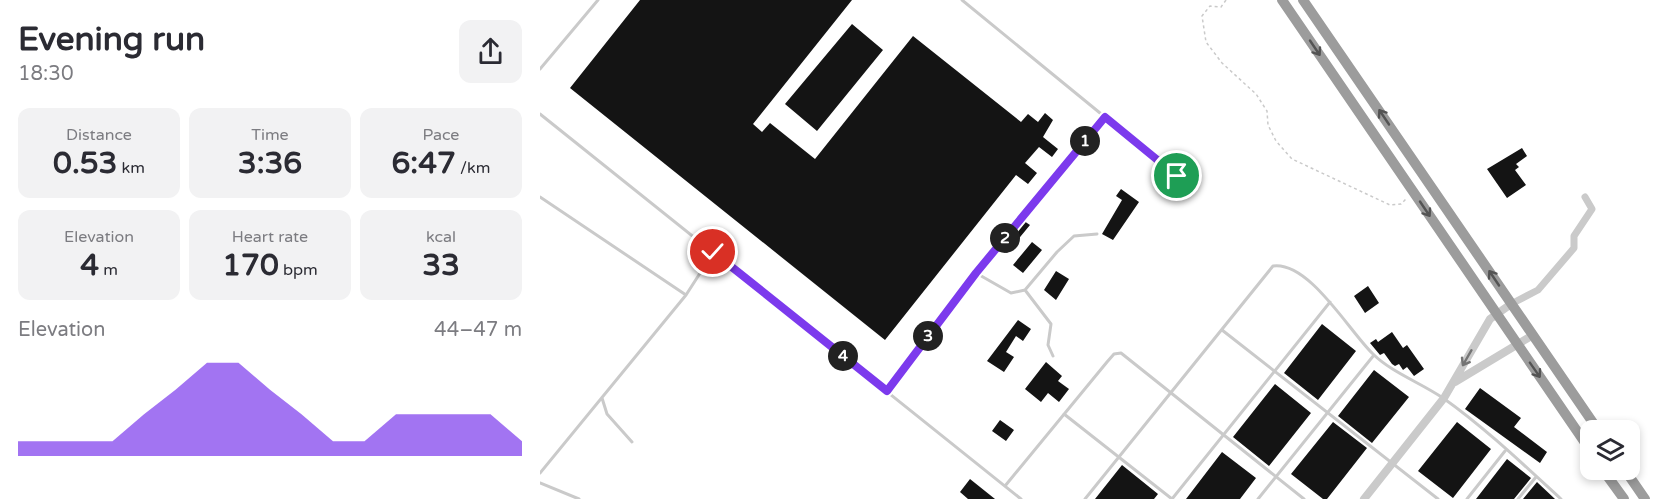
<!DOCTYPE html>
<html lang="en">
<head>
<meta charset="utf-8">
<style>
	body { margin:0; font-family:"Varela Round",sans-serif; background:#f2f2f3; color:#2b2b33; height:100vh; display:flex; flex-direction:column; font-size:22px; white-space:nowrap }
	* { box-sizing:border-box; margin:0 }
	p { font-size:20px; color:#7c7c81 }
	.icon { flex:none; width:33px; height:33px; fill:none; stroke:currentColor; stroke-width:2; stroke-linecap:round; stroke-linejoin:round }
	.map { position:relative; flex:1; overflow:hidden }
	.side { display:flex; flex-direction:column; background:#fff; width:540px }
	.side>* { flex:none }
	.controls { position:absolute; left:1040px; top:420px; display:grid; gap:12px }
	.controls a { display:grid; place-items:center; width:60px; height:60px; border-radius:12px; background:#fff; box-shadow:0 3px 9px #0003; font-size:30px }
	.pin { position:absolute; display:grid; place-items:center; width:51px; height:51px; color:#fff; margin:-26px; border:3px solid #fff; border-radius:50%; box-shadow:0 2px 6px #0007 }
	.km { position:absolute; width:30px; height:30px; margin:-15px; border-radius:50%; background:#222; color:#fff; font-size:16px; line-height:30px; text-align:center }
	.round { display:grid; place-items:center; flex:none; width:63px; height:63px; border-radius:12px; background:#f2f2f3 }
	.head { display:flex; align-items:center; justify-content:space-between; height:102px; padding:0 18px }
	h1 { font-size:33px; font-weight:800; line-height:45px }
	.metrics { display:grid; grid-template-columns:repeat(3,1fr); gap:9px; height:102px; padding:6px 18px }
	.metrics div { display:grid; align-content:center; border-radius:12px; background:#f2f2f3; text-align:center }
	.metrics b { font-size:30px; font-weight:800 }
	.metrics small { font-size:16px; font-weight:400 }
	.metrics p { font-size:16px }
	.chart { height:168px; padding:12px 18px }
	.chart p { display:flex; justify-content:space-between }
	.chart svg { width:100%; height:108px; margin-top:6px; fill:#7c3aed; opacity:.7 }
	main { display:flex; flex:1; min-height:0 }
	.map>svg:first-child { display:block }
</style>
</head>
<body>
<main>
<section class="side">
<div class="head"><div><h1>Evening run</h1><p>18:30</p></div><a class="round"><svg class="icon" aria-label="share" viewBox="0 0 24 24"><path d="M12 15V3M7 8l5-5 5 5M5 13v7h14v-7"/></svg></a></div>
<div class="metrics">
<div><p>Distance</p><b>0.53<small> km</small></b></div>
<div><p>Time</p><b>3:36</b></div>
<div><p>Pace</p><b>6:47<small> /km</small></b></div>
</div>
<div class="metrics">
<div><p>Elevation</p><b>4<small> m</small></b></div>
<div><p>Heart rate</p><b>170<small> bpm</small></b></div>
<div><p>kcal</p><b>33</b></div>
</div>
<div class="chart"><p><span>Elevation</span>44–47 m</p>
<svg viewBox="0 0 160 44" preserveAspectRatio="none"><path d="M0 44V38L10 38L20 38L30 38L40 27L50 17L60 6L70 6L80 17L90 27L100 38L110 38L120 27L130 27L140 27L150 27L160 38V44z"/></svg>
</div>
</section>
<div class="map">
<svg width="1118" height="499" viewBox="0 0 1118 499">
	<rect width="100%" height="100%" fill="#fff"/>
	<!-- building -->
	<path fill="#141414" d="M 100,0 L 312,0 L 213,124 L 222,132 L 230,123 L 275,159 L 373,36 L 481,122 L 488,114 L 498,122 L 505,113 L 513,120 L 503,137 L 518,149 L 512,157 L 499,147 L 485,163 L 497,173 L 488,184 L 476,175 L 345,340 L 30,88 Z
		M 312,24 L 343,50 L 277,131 L 245,104 Z
		M 982,148 L 987,156 L 976,164 L 979,167 L 975,170 L 986,185 L 967,198 L 947,169 Z
		M 581,189 L 599,202 L 573,240 L 562,234 L 582,200 L 576,196 Z
		M 484,221 L 490,225 L 467,253 L 461,248 Z
		M 492,242 L 502,250 L 483,273 L 473,265 Z
		M 516,271 L 529,279 L 516,300 L 504,290 Z
		M 828,286 L 839,303 L 825,313 L 814,296 Z
		M 478,320 L 491,329 L 483,341 L 476,336 L 466,352 L 474,357 L 464,372 L 447,361 Z
		M 782,324 L 816,351 L 778,400 L 744,373 Z
		M 852,332 L 863,348 L 867,345 L 884,369 L 874,376 L 867,367 L 863,370 L 859,364 L 855,366 L 852,364 L 844,353 L 840,355 L 830,343 L 836,339 L 838,342 Z
		M 506,362 L 522,376 L 518,381 L 529,389 L 519,402 L 508,393 L 501,402 L 485,389 Z
		M 834,370 L 869,397 L 832,443 L 798,416 Z
		M 735,384 L 771,413 L 729,466 L 693,437 Z
		M 940,388 L 981,418 L 974,427 L 1007,452 L 1000,463 L 925,409 Z
		M 460,420 L 474,430 L 466,441 L 452,431 Z
		M 793,422 L 827,448 L 787,499 L 783,499 L 751,474 Z
		M 917,422 L 951,449 L 913,498 L 878,471 Z
		M 682,452 L 716,478 L 700,499 L 646,499 Z
		M 967,459 L 991,478 L 974,499 L 936,499 Z
		M 582,465 L 618,494 L 614,499 L 555,499 Z
		M 430,479 L 455,499 L 428,499 L 420,492 Z
		M 997,482 L 998,483 L 1015,499 L 983,499 Z"/>
	<g fill="none" stroke-linecap="round" stroke-linejoin="round">
		<!-- path -->
		<path stroke="#cacaca" stroke-width="1.5" stroke-dasharray="3 3" stroke-linecap="butt" d="M 686,0 L 681,7 L 670,6 L 662,16 L 666,42 L 682,63 L 716,94 L 727,111 L 728,125 L 736,141 L 752,159 L 850,205 L 861,204 L 866,199"/>
		<!-- service -->
		<path stroke="#cacaca" stroke-width="3" d="M 422,0 L 637,176
			M 0,69 L 58,0
			M 0,114 L 481,499
			M 0,197 L 146,295 L 173,253
			M 436,273 L 471,293 L 485,290 L 517,252 L 534,236 L 557,234
			M 485,290 L 511,324 L 508,345 L 513,356
			M 682,330 L 898,499
			M 347,391 L 436,273 L 565,117
			M 62,398 L 67,414 L 92,442
			M 524,414 L 632,499 L 790,302
			M 0,473 L 146,295
			M 0,483 L 39,499
			M 465,486 L 567,362 L 574,354 L 581,353 L 764,499
			M 545,499 L 733,266 C 769,261 809,331 833,354 C 851,372 881,383 903,398 C 943,426 985,466 1021,499
			M 718,499 L 834,355
			M 927,499 L 965,451
			M 978,499 L 996,477"/>
		<!-- minor -->
		<path stroke="#cacaca" stroke-width="7" d="M 971,304 L 998,290 L 1034,248 L 1034,236 L 1052,209 L 1045,197"/>
		<!-- tertiary -->
		<path stroke="#cacaca" stroke-width="8" d="M 915,382 L 993,335
			M 824,499 L 904,398 L 950,319 L 971,304"/>
		<!-- trunk -->
		<path stroke="#9c9c9c" stroke-width="10" d="M 742,0 L 1050,450
			M 763,0 L 1058,430
			M 1063,470 L 1084,499
			M 1085,470 L 1105,499"/>
	</g>
	<!-- one-way arrows -->
	<defs><path id="oneway-shaft" d="M-6 0H5M1.5-3L5.5 0L1.5 3" fill="none" stroke-width="1.6" stroke-linecap="round" stroke-linejoin="round" transform="scale(1.5)"/></defs>
	<g stroke="#545454">
		<use href="#oneway-shaft" transform="translate(775 48) rotate(56)"/>
		<use href="#oneway-shaft" transform="translate(844 117) rotate(-124)"/>
		<use href="#oneway-shaft" transform="translate(885 209) rotate(56)"/>
		<use href="#oneway-shaft" transform="translate(954 278) rotate(-124)"/>
		<use href="#oneway-shaft" transform="translate(995 370) rotate(55)"/>
	</g>
	<use stroke="#747474" href="#oneway-shaft" transform="translate(927 358) rotate(120)"/>
	<g fill="none" stroke-linecap="round" stroke-linejoin="round">
		<!-- route casing -->
		<g stroke="#fff" stroke-width="12">
			<path id="route" d="M 173,252 L 347,391 L 436,273 L 565,117 L 637,176"/>
		</g>
		<!-- route -->
		<use href="#route" stroke="#7c3aed" stroke-width="8"/>
	</g>
</svg>
<div class="controls">
<a><svg class="icon" aria-label="layers" viewBox="0 0 24 24"><path d="M12 4l9 5-9 5-9-5zM3 14l9 5 9-5"/></svg></a>
</div>
<div class="pin" style="left:637px;top:176px;background:#1e9e55"><svg class="icon" aria-label="arrive" viewBox="0 0 24 24"><path d="M6 21V4h12l-3 4 3 4H6"/></svg></div>
<div class="pin" style="left:173px;top:252px;background:#d93025"><svg class="icon" aria-label="check" viewBox="0 0 24 24"><path d="M5 12l5 5 9-10"/></svg></div>
<b class="km" style="left:545px;top:141px">1</b>
<b class="km" style="left:465px;top:238px">2</b>
<b class="km" style="left:388px;top:336px">3</b>
<b class="km" style="left:303px;top:356px">4</b>
</div>
</main>
</body>
</html>
